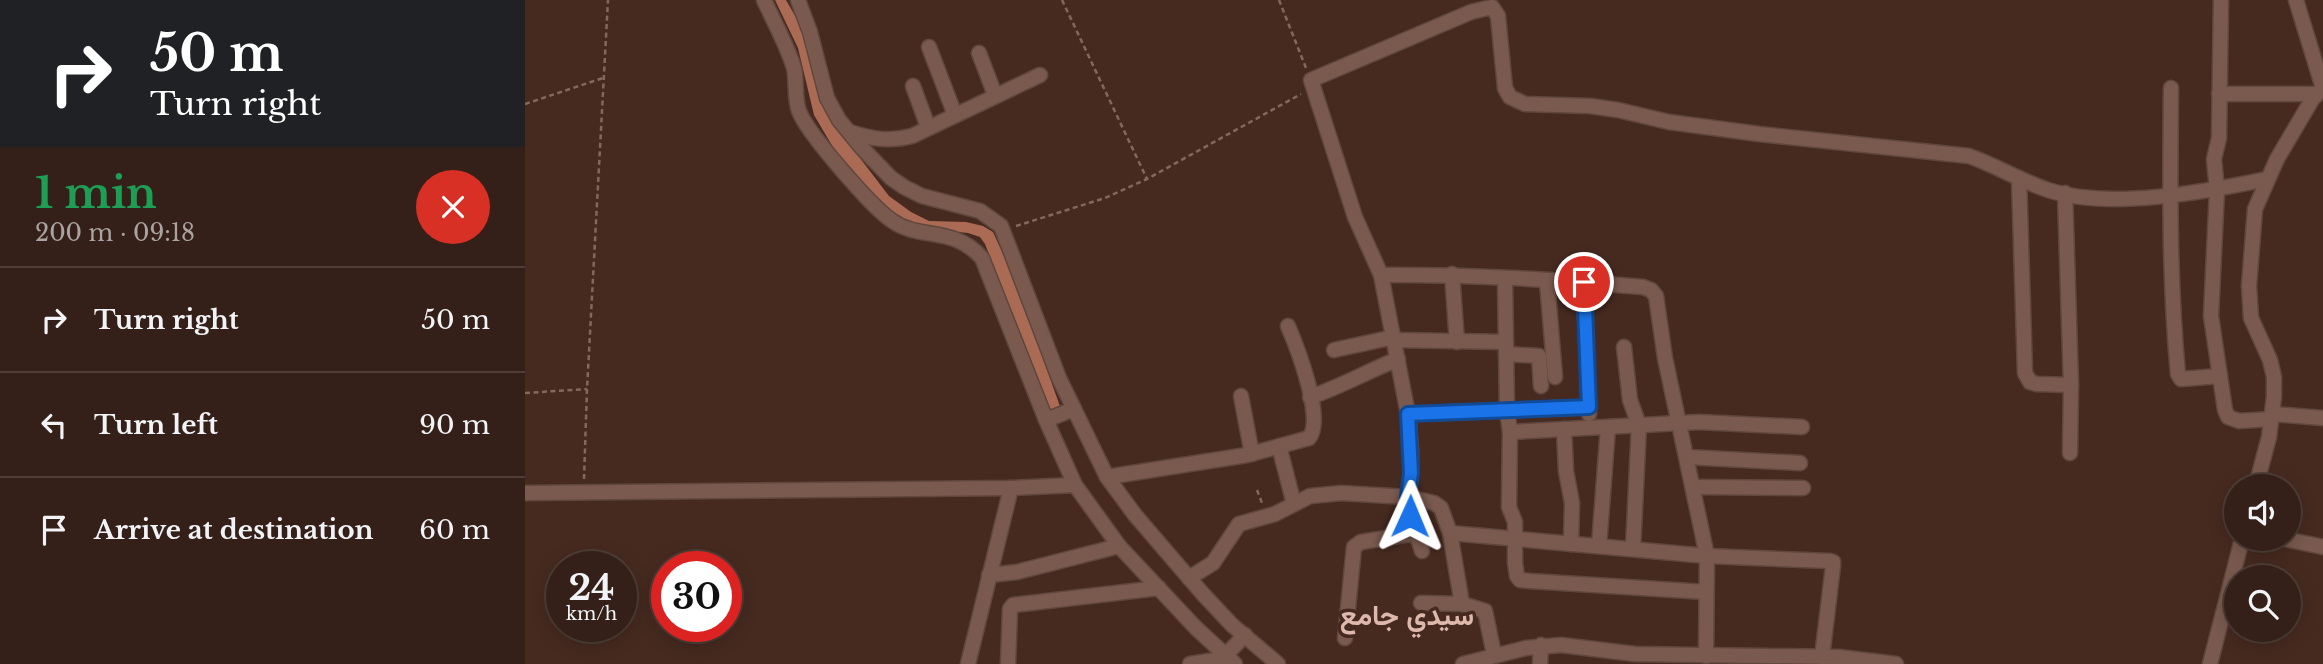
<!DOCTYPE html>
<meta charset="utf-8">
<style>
body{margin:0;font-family:"Libre Baskerville",Vazirmatn,serif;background:#3f2d25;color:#f1f3f6;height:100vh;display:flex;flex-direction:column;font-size:26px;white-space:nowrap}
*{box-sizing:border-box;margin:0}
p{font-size:23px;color:#a9a3a2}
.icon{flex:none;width:38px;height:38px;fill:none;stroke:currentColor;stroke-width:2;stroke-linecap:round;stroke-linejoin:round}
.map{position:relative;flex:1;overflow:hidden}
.sheet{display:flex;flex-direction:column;background:#342018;width:525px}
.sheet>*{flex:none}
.top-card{background:#202124;color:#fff;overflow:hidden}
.controls{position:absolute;left:1699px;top:474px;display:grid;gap:14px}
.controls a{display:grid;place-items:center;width:77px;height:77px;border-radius:50%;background:#342018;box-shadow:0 4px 18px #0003,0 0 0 2px #4e3e37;font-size:35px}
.speed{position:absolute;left:21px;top:551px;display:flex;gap:14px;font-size:35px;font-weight:700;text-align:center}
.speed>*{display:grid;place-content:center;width:91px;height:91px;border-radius:50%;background:#342018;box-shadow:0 4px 18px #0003,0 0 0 2px #4e3e37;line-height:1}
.speed small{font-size:18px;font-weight:400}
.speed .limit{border:10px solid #d22;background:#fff;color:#111}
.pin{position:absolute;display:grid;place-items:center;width:60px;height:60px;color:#fff;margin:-30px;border:4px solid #fff;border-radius:50%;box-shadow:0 2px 7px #0007}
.me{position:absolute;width:77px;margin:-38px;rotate:1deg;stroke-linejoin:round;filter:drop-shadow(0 0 5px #0008)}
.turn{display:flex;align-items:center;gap:24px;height:147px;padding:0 35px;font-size:32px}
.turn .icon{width:91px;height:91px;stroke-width:2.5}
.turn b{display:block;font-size:49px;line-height:60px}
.round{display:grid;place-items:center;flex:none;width:74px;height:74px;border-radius:37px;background:#3f2d25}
.head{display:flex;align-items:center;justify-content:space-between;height:119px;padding:0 35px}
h1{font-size:42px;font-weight:800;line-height:52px;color:#1e9e55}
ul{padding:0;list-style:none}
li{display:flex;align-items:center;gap:21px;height:105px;padding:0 35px;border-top:2px solid #4e3e37}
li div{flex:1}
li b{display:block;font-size:26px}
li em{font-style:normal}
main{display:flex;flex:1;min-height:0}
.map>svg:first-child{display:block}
.water{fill:#ab6a53}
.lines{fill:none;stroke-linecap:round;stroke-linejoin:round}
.minor-casing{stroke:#5f473e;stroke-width:17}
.path{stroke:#826960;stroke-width:2.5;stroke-dasharray:5 3.5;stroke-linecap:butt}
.minor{stroke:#7a5a4f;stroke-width:14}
.route-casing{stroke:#114b97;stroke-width:18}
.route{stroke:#1a73e8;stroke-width:12}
.labels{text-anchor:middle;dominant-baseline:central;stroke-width:7;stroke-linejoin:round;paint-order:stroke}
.quarter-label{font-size:28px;font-weight:bold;fill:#ddb8ab;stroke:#462a20}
</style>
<main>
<section class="sheet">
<div class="top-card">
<div class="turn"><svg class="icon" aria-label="right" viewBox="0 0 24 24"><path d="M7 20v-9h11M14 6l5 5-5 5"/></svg><div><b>50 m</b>Turn right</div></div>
</div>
<div class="head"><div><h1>1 min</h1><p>200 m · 09:18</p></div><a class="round" style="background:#d93025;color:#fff"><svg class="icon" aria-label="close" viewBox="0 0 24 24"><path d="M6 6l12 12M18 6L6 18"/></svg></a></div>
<ul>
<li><svg class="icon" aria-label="right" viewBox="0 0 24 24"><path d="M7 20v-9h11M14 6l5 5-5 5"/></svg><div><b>Turn right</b></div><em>50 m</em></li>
<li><svg class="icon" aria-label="left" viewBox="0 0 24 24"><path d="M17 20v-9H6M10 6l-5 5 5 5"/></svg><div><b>Turn left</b></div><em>90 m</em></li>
<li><svg class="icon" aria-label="arrive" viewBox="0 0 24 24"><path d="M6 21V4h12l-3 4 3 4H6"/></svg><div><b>Arrive at destination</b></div><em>60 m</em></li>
</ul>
</section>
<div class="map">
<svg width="1798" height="664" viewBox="0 0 1798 664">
<rect width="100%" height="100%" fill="#462a20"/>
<!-- water -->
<path class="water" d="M 250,0 L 261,0 L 276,26 L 302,111 L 328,149 L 364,196 L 386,212 L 404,221 L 441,222 L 458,226 L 468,232 L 489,278 L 536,409 L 529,418 L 460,244 L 455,237 L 443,233 L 393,228 L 372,219 L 338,185 L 309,149 L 289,115 L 273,48 Z"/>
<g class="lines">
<!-- minor casing -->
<g class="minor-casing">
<g id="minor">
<path d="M 239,0 C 249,22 262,45 269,68 C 272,82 269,97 274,111 C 282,133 346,206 366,220 C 394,241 428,225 457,258 L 521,420 L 550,485 L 594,546 L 671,628 L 710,664"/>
<path d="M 273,0 L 285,32 L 302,98 L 314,120 L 337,148 L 366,178 L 379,187 L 397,196 L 455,211 L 476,226 L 534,378 L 582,477 L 610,515 L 677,593 L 707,625 L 753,664"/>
<path d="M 1696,0 L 1694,138 L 1689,159 L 1692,190 L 1686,316 L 1700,410 L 1703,417 L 1714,421 L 1747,419"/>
<path d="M 1771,0 L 1798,88"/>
<path d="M 404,47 L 430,115"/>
<path d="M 454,53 L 470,95"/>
<path d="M 388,86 L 403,127"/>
<path d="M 1646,88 C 1645,184 1644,279 1653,374 L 1656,379 L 1695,376"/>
<path d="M 1694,94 L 1791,94"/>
<path d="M 325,132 C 346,139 365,142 387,136 L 515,75"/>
<path d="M 1494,178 L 1500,373 L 1505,382 L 1512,384 L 1546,385"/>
<path d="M 1540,193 L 1546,385 L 1545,453"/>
<path d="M 927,274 L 932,342"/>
<path d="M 856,275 C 944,274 1031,280 1118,287 L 1126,290 L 1131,296 L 1140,358 L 1182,556 L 1181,656"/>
<path d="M 980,279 L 982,410 L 985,432 L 984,507 L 990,522 L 990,563 L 992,576 L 995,580 L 1005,581 L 1181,592"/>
<path d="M 1022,281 L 1030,377"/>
<path d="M 1059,282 L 1064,414"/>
<path d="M 870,340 L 981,342"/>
<path d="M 1099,347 L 1105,400 L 1114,425 L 1108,549"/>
<path d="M 809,350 L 869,337"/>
<path d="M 981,354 L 1014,356 L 1016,386"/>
<path d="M 716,396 L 727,454"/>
<path d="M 785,397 C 815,387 843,371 873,359"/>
<path d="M 883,414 L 1064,407"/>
<path d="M 1748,414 L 1798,418"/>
<path d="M 521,420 L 549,409"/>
<path d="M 1039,429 L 1041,471 L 1047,503 L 1046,544"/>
<path d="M 985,432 L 1174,422 L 1277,427"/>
<path d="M 754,446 L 769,504"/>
<path d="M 1162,457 L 1275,463"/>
<path d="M 582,477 L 722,455 L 784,438 C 800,419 772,347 763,326"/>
<path d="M 1731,486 L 1744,437 L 1749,397 L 1749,377 L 1745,360 L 1726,318 L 1724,286 L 1730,209 L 1752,159 L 1788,98 L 1798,89"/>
<path d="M 1169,487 L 1278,488"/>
<path d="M 0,493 L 486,488 L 550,485"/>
<path d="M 925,533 L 1182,556 L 1305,561 L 1308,562 L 1308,566 L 1297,657"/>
<path d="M 1760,539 L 1798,547"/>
<path d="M 1074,546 L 1083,427"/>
<path d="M 897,551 L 893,538 L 886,534 L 883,497 L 886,473 L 886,450 L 883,414 L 856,275 L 830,217 L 786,80 L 946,12 L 967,7 L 973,16 L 980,88 L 985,97 L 1000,104 L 1065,106 L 1093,110 L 1144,122 L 1234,134 L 1444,156 C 1472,166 1496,181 1523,190 C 1584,210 1680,192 1742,179"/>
<path d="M 464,575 L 492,572 L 594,546"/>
<path d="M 664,578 L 688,563 L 714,524 L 750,514 L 785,496 L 816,493 L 883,497 L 909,503 L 916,508 L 925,533 L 937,604 L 960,611 L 969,654"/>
<path d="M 896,603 L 937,604"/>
<path d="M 820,638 L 829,547 L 836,542 L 886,534"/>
<path d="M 443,664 L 486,488"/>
<path d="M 483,664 L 485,609 L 488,605 L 634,588"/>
<path d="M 665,664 L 697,659 L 720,635"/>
<path d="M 938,664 L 1001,648 L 1036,645 L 1110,654 L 1314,657 L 1371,664"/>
<path d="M 1015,664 L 1016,645"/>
<path d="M 1685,664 L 1717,539"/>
</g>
</g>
<!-- path -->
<g class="path">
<path d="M 537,0 L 622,179"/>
<path d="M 754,0 L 781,68"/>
<path d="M 0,104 L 78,78"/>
<path d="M 491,226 L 580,198 L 622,179 L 776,94"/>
<path d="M 0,393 L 62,389"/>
<path d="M 59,479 L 62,389 L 83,0"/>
<path d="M 732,490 L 737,503"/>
</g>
<!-- minor -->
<use href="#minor" class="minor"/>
</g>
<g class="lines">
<!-- route casing -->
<g class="route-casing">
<path id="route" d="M 885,516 L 883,497 L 886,473 L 883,414 L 1064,407 L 1059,282"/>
</g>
<!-- route -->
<use href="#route" class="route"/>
</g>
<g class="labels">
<!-- quarter labels -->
<g class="quarter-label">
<text x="882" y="615">سيدي جامع</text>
</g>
</g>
</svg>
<div class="controls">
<a><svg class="icon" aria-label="sound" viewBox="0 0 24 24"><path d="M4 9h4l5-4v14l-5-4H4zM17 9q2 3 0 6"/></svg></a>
<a><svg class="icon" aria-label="search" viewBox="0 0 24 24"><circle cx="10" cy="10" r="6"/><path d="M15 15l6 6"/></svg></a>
</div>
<div class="speed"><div>24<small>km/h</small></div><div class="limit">30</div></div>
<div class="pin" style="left:1059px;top:282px;background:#d93025"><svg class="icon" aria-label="arrive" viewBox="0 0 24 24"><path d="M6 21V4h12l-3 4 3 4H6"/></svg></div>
<svg class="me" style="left:885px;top:516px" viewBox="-20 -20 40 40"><path d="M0-17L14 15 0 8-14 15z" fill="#1a73e8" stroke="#fff" stroke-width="4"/></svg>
</div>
</main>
